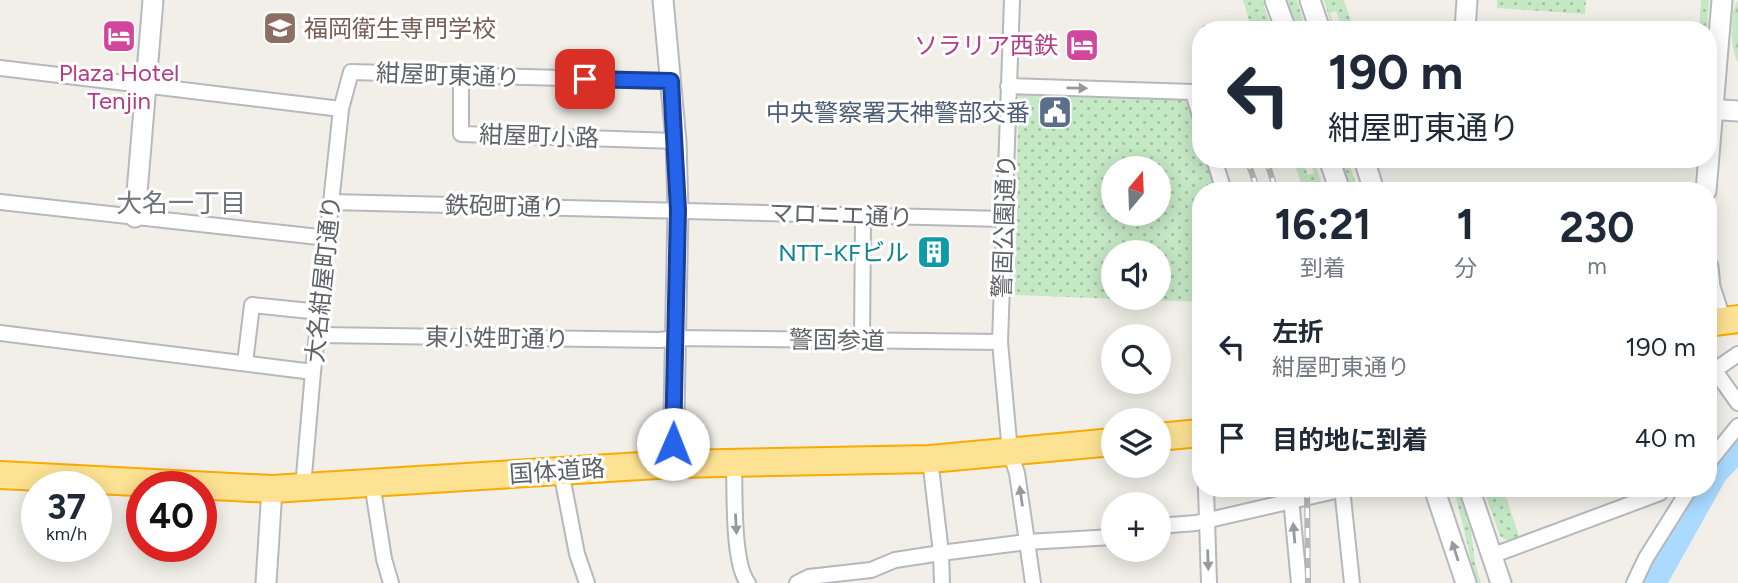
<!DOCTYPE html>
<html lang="ja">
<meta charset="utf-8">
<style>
body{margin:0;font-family:Figtree,"Noto Sans JP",sans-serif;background:#f6f6f7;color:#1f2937;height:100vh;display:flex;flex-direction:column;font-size:26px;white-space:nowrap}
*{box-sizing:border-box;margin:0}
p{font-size:23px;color:#747a83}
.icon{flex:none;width:38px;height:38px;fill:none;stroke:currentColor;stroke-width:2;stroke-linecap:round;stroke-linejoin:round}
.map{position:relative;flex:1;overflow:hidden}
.drawer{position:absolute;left:1192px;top:182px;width:525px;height:315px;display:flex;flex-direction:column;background:#fff;border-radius:28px;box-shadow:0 4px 18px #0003}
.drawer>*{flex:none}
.guide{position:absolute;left:1192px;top:21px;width:525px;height:147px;border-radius:28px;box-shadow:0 4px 18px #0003;background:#fff;color:#1f2937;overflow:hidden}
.needle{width:46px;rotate:19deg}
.controls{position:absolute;left:1101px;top:156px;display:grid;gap:14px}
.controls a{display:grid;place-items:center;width:70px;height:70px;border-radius:50%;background:#fff;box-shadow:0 4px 18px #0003;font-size:35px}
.speed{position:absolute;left:21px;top:471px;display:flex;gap:14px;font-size:35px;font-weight:700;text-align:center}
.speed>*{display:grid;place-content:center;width:91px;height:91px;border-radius:50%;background:#fff;box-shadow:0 4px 18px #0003;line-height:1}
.speed small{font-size:18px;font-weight:400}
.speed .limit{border:10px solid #d22;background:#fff;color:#111}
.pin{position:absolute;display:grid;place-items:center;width:60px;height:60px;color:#fff;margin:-30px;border-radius:14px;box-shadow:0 4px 10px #0006}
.me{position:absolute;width:77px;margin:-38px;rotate:1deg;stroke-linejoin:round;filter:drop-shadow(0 0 5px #0008)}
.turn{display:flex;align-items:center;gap:24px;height:147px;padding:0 21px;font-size:32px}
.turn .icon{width:91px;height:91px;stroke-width:2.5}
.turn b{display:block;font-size:49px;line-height:60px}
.eta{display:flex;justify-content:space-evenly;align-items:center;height:119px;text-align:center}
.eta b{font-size:42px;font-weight:700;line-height:49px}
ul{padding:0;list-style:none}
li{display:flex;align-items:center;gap:21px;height:91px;padding:0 21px}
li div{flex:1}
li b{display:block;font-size:26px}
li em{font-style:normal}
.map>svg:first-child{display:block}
.grass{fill:url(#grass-dots);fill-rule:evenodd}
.forest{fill:url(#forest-firs)}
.water{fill:#aadaff}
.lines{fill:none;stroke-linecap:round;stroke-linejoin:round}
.street-casing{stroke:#b5b8bc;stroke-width:18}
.secondary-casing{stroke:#b6babf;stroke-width:23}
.highway-casing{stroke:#f9ab00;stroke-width:30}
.street{stroke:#fff;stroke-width:14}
.secondary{stroke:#fff;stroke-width:19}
.highway{stroke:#fde293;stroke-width:26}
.rail-casing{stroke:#b6b7b8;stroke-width:6}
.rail{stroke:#fff;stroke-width:3.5;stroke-dasharray:10;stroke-linecap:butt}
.oneway{fill:#979a9d}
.route-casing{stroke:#184099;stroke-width:18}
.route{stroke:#2563eb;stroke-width:12}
.labels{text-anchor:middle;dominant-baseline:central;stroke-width:6;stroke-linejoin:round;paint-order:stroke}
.education-label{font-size:24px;fill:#785e54;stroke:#fff;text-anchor:start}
.hotel-label{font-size:24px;fill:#b23c85;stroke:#fff;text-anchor:end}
.street-label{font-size:24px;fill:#5f6368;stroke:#fff}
.service-label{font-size:24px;fill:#4e5e75;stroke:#fff;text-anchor:end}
.culture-label{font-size:24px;fill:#0d838f;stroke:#fff;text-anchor:end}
.neighbourhood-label{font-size:26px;fill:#70757a;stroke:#fff}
</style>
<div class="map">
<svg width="1738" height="583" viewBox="0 0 1738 583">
<defs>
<pattern id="grass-dots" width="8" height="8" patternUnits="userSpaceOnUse" patternTransform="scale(1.75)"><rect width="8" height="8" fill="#c5e8c5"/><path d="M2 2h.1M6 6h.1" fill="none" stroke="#a3c0a4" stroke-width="1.8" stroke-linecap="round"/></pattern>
<pattern id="forest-firs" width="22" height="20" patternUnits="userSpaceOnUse" patternTransform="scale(1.75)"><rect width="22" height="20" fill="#c5e8c5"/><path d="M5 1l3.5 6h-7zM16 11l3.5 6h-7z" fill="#a3c0a4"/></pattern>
</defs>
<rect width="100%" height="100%" fill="#f1efe8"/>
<!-- grass -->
<g class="grass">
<path d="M 1243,0 L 1262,0 L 1272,30 L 1252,30 Z"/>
<path d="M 1286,0 L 1297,0 L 1306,30 L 1296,30 Z"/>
<path d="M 1324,0 L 1344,0 L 1354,30 L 1343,30 L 1336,11 L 1330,13 L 1335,30 L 1333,30 Z"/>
<path d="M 1497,0 L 1586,0 L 1585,14 L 1497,8 Z"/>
<path d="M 1701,0 L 1709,0 L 1707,30 L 1699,30 Z"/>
<path d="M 1019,90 L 1192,95 L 1200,124 L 1200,159 L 1211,159 L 1221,191 L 1200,191 L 1200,302 L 1014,295 ZM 1113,168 L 1158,168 L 1158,214 L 1113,214 ZM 1113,252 L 1158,252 L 1158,298 L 1113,298 Z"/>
<path d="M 1293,159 L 1302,159 L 1308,175 L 1314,173 L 1309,159 L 1314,159 L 1324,191 L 1304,191 Z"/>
<path d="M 1340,159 L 1348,159 L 1358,191 L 1350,191 Z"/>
<path d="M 1453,488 L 1457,488 L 1471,530 L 1475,563 L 1481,583 L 1477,583 C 1468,552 1463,520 1453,488 Z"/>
<path d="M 1483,488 L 1503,488 L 1520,539 L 1507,540 L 1500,536 Z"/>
</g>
<!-- forest -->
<path class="forest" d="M 1738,1 L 1738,62 C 1730,52 1729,10 1738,1 Z"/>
<!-- water -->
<path class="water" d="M 1738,432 L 1738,467 L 1725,481 L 1668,583 L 1638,583 L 1694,488 L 1708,488 L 1708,468 Z"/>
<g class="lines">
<!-- street casing -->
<g class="street-casing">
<g id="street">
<path d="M 1012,0 L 1000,342 L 1010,452 L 1017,473 L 1033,583"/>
<path d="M 0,68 L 341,109"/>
<path d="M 461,75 L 461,134 L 676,141"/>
<path d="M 1008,86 L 1193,92 L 1200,116"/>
<path d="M 1214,159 L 1224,191"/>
<path d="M 0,202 L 328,238"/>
<path d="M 332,202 L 1004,219"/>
<path d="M 0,333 L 313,372"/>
<path d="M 318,335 L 660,340 L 675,338 L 1000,342"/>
<path d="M 862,341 L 863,216"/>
<path d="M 1708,361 L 1738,403"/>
<path d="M 245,363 L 252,305 L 320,312"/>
<path d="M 1715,370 L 1738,354"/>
<path d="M 930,459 L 941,553 L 942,583"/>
<path d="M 734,462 C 735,490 732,563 748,583"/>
<path d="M 1708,463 L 1738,426"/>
<path d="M 561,471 L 577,554 L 587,583"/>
<path d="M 372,483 L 384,559 L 391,583"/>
<path d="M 303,487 L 313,372 L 341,109 L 351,72 L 671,81"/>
<path d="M 1206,488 L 1209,583"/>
<path d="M 1290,488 L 1299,583"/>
<path d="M 1342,488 L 1352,583"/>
<path d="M 1158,526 L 1196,523 L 1348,488"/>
<path d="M 1491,556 L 1660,493"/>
<path d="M 797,583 L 809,577 L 871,570 L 895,560 L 941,553 L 1027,542 L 1113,537"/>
<path d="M 1634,583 L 1646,558 L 1690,488"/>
</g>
</g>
<!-- secondary casing -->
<g class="secondary-casing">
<g id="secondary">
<path d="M 663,0 L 676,141 L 678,210 L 673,464"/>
<path d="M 1275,0 L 1286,30"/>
<path d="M 1310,0 L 1320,30"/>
<path d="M 1465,30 L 1467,0"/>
<path d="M 1708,109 L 1738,111"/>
<path d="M 1329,159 L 1340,191"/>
<path d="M 1364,159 L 1374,191"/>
<path d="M 1706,191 L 1722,0"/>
<path d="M 135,217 L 153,0"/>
<path d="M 1708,267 L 1710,287 L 1721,321"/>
<path d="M 1434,488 L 1466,583"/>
<path d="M 1469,488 L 1501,583"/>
<path d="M 266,583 L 272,489"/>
</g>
</g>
<!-- highway casing -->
<g class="highway-casing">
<g id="highway">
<path d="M 1708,323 L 1738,319"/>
<path d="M 1158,437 L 1200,433"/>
<path d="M 0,475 L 272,489 L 673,464 L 930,459 L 1113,442"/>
</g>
</g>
<!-- street -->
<use href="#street" class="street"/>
<!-- secondary -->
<use href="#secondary" class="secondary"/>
<!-- highway -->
<use href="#highway" class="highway"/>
<!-- rail casing -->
<g class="rail-casing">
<g id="rail">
<path d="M 1222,25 L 1223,30"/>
<path d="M 1205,28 L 1205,30"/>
<path d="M 1247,159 L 1258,191"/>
<path d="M 1266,159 L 1276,191"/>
<path d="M 1307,488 L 1308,583"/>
</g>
</g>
<!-- rail -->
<use href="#rail" class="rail"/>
</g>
<!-- one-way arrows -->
<defs><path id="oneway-solid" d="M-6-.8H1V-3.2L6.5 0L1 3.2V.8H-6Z" transform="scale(1.75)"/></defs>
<g class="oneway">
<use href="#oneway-solid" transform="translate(1077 88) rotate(1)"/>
<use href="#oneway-solid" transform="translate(1021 496) rotate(-98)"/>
<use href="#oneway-solid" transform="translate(736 524) rotate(87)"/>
<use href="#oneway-solid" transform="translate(1294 533) rotate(-95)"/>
<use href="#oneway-solid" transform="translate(1455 551) rotate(-108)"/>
<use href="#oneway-solid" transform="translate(1208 560) rotate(88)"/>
</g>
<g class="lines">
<!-- route casing -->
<g class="route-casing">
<path id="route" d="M 585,79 L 671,81 L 678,210 L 673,444"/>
</g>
<!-- route -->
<use href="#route" class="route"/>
</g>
<!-- icons -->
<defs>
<g id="university-square" transform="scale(1.75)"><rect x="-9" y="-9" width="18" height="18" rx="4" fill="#8d6e63" stroke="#fff"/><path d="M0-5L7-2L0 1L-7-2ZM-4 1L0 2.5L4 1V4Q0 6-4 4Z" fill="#fff"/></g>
<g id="hotel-square" transform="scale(1.75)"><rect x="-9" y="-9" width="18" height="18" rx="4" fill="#d1479c" stroke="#fff"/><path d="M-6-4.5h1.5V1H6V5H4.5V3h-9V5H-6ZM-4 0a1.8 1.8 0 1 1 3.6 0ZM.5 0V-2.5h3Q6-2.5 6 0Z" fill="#fff"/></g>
<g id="civic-square" transform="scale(1.75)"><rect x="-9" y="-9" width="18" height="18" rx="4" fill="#5c6f8a" stroke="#fff"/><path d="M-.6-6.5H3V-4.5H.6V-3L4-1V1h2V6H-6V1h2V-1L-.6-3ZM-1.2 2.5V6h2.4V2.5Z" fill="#fff"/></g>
<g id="building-square" transform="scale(1.75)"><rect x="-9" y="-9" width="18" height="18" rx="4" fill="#0f9aa8" stroke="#fff"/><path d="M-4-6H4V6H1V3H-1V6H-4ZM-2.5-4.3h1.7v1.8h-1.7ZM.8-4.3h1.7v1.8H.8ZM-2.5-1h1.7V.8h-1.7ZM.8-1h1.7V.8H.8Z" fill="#fff"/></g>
</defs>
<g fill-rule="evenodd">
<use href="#university-square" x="280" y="28"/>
<use href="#hotel-square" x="119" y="36"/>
<use href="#hotel-square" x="1082" y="45"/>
<use href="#civic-square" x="1055" y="112"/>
<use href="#building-square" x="934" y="252"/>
</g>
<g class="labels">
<!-- education labels -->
<g class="education-label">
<text x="304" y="28">福岡衛生専門学校</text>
</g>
<!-- hotel labels -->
<g class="hotel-label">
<text x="1058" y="45">ソラリア西鉄</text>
<text x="119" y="72" text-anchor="middle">Plaza Hotel<tspan x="119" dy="28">Tenjin</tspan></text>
</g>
<!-- street labels -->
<g class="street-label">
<text transform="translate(448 75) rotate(2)">紺屋町東通り</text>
<text transform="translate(539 136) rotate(2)">紺屋町小路</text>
<text transform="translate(505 206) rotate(1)">鉄砲町通り</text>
<text transform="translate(841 215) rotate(2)">マロニエ通り</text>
<text transform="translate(1004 226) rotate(-88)">警固公園通り</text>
<text transform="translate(323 279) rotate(-84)">大名紺屋町通り</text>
<text transform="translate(497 338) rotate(1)">東小姓町通り</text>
<text transform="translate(837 340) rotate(1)">警固参道</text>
<text transform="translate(557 471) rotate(-4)">国体道路</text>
</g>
<!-- service labels -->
<g class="service-label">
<text x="1030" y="112">中央警察署天神警部交番</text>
</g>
<!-- culture labels -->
<g class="culture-label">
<text x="909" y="252">NTT-KFビル</text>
</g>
<!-- neighbourhood labels -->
<g class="neighbourhood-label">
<text x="181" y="203">大名一丁目</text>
</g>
</g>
</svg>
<div class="controls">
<a><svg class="needle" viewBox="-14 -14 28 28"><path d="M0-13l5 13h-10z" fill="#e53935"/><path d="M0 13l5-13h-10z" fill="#747a83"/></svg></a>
<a><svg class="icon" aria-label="sound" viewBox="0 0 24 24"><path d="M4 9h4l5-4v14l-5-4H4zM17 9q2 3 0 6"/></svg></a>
<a><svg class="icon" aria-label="search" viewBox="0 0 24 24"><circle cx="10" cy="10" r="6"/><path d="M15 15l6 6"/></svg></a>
<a><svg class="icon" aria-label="layers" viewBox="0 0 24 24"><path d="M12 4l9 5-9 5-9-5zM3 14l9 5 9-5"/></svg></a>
<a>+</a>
</div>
<div class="speed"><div>37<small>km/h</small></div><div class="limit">40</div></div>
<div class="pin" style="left:585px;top:79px;background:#d93025"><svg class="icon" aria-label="arrive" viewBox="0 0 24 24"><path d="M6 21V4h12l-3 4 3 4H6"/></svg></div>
<svg class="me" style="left:673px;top:444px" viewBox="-20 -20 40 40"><circle r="19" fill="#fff"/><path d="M0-13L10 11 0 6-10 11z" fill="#2563eb"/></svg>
<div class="guide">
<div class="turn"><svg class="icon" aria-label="left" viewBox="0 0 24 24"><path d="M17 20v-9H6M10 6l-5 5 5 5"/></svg><div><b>190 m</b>紺屋町東通り</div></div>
</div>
<section class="drawer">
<div class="eta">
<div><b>16:21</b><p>到着</p></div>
<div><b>1</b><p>分</p></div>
<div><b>230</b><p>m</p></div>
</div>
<ul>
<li><svg class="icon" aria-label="left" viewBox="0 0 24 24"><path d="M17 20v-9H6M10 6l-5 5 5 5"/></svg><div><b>左折</b><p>紺屋町東通り</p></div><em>190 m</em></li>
<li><svg class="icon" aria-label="arrive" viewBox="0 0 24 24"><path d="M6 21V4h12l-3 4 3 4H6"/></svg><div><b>目的地に到着</b></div><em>40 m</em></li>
</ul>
</section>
</div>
